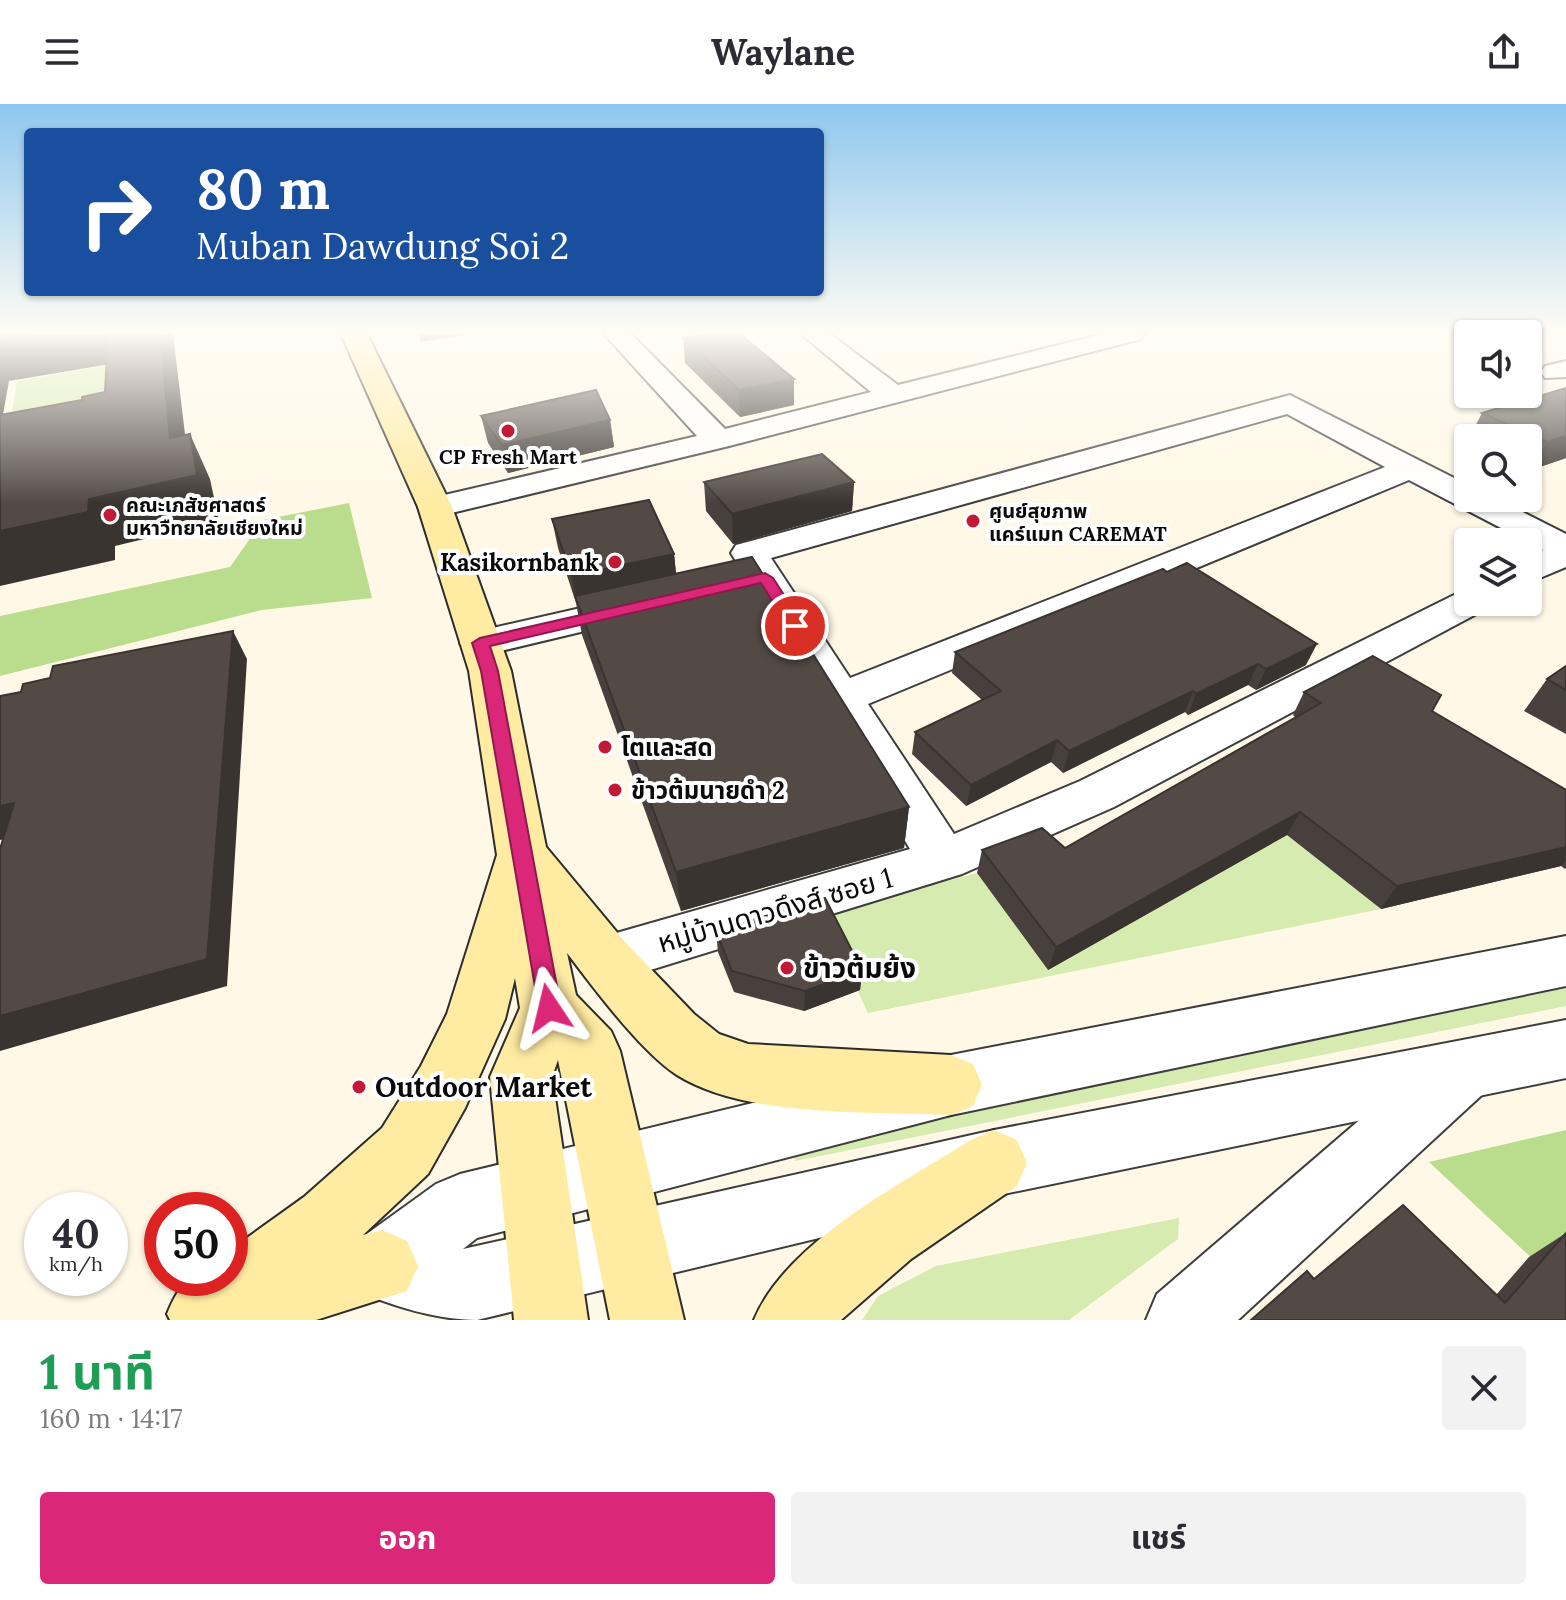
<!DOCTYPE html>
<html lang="th">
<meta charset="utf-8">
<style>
body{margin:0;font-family:Lora,"Noto Sans Thai",serif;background:#f2f2f3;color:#2b2b33;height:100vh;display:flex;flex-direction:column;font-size:30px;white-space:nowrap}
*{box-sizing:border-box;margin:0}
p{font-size:26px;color:#7c7c81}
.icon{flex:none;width:44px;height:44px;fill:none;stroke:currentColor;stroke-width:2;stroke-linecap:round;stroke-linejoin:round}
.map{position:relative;height:1216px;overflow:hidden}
.panel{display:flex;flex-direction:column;background:#fff;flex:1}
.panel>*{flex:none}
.top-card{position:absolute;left:24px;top:24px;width:800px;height:168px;border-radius:8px;box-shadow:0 2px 6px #0004;background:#1a4fa0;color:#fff;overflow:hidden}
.fabs{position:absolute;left:1454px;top:216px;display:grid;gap:16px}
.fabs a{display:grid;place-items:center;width:88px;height:88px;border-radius:8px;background:#fff;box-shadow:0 2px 6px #0004;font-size:40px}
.speed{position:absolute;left:24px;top:1088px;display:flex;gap:16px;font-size:40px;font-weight:700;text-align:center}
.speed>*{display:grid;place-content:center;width:104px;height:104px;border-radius:50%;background:#fff;box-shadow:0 2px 6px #0004;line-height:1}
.speed small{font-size:20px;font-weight:400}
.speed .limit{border:12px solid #d22;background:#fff;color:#111}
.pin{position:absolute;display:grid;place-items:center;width:68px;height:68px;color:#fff;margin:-34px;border:4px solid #fff;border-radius:50%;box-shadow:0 2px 8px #0007}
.me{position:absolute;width:88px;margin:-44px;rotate:350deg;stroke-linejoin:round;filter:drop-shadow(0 0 6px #0008)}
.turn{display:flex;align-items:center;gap:28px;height:168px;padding:0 40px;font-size:36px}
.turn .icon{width:104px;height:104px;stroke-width:2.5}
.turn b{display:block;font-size:56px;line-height:68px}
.round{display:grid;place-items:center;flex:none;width:84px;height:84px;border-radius:8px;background:#f2f2f3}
.headline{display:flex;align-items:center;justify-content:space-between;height:136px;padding:0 40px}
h1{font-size:48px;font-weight:700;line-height:60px;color:#1e9e55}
.cta{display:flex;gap:16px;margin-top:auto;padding:16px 40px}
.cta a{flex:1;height:92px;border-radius:8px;background:#db2777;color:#fff;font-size:32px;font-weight:700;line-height:92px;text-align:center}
.cta a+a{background:#f2f2f3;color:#2b2b33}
header{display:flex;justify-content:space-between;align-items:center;height:104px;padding:0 40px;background:#fff;font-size:36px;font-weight:700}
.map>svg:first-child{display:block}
.green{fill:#d5ebaf}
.forest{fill:#badd8d}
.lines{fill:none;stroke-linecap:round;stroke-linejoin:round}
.minor-casing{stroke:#3d3d3d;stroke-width:4}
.tertiary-casing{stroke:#3d3d3d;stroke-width:4}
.secondary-casing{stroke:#2c2c2c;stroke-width:4}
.minor{fill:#fff;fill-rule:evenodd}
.tertiary{fill:#fff;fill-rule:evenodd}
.secondary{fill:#ffeba2;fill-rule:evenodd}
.wall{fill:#47403c}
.shaded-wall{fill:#3a3431}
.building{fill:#534a46;stroke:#3a3431;stroke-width:2}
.route{fill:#db2777;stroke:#8e194d;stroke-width:2}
.poi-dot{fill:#c21a34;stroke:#fff;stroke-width:3}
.labels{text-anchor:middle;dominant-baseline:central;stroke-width:8;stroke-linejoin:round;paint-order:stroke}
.far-poi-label{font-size:20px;font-weight:bold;fill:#0a0a0a;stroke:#fff;text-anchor:start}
.poi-label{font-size:24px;font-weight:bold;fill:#0a0a0a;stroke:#fff;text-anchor:start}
.near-street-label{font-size:28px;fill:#0a0a0a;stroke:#fff}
.near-poi-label{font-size:28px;font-weight:bold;fill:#0a0a0a;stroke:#fff;text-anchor:start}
</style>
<header><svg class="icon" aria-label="menu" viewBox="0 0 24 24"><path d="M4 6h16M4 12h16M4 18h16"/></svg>Waylane<svg class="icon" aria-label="share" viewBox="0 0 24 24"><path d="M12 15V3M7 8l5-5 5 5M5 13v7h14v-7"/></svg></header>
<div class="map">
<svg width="1566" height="1216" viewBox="0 0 1566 1216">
<rect width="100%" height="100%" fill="#fff8e7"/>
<!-- green -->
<g class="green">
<path d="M 122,259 L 124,329 L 5,352 L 17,277 Z"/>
<path d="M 1287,731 L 1381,805 L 868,909 L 822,810 L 977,769 L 1048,866 Z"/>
<path d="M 1566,879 L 1566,902 L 795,1057 L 789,1036 Z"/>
<path d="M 1179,1114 L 1178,1135 L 1069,1216 L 862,1216 L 878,1192 L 936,1162 Z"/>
</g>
<!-- forest -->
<g class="forest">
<path d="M 349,399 L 372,494 L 262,506 L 0,572 L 0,512 L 230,463 L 263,416 Z"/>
<path d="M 1566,1026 L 1566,1186 L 1429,1058 Z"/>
</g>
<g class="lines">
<!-- minor casing -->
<g class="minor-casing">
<g id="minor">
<path d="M 604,230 L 631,230 L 725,325 L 871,288 L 801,230 L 830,230 L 898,281 L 1103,230 L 1145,230 L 1141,235 L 729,342 L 435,413 L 423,410 L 418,403 L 423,396 L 697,332 Z"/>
<path d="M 1566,257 L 1566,273 L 1545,274 L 1541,268 L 1545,262 Z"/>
<path d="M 1290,291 L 1468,381 L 1468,394 L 1495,394 L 1566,430 L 1566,463 L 1528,479 L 1528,454 L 1543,446 L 1409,376 L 868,600 L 954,730 L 1080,677 L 1456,490 L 1468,487 L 1468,498 L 1489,498 L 1484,506 L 1114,703 L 962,770 L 605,880 L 585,872 L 577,855 L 585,838 L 910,745 L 731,449 L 736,441 ZM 1287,310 L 1385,363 L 850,574 L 771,454 Z"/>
<path d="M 638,491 L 652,495 L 657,503 L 652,511 L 480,552 L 466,548 L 460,539 L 466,530 Z"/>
<path d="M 1463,937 L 1485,946 L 1494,967 L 1485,988 L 1238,1216 L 1146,1216 L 1157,1190 L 1441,946 Z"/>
</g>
</g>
<!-- tertiary casing -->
<g class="tertiary-casing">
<path id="tertiary" d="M 1566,832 L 1566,882 L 951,1011 L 477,1134 L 463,1145 L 994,1026 L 1566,916 L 1566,974 L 994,1092 L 477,1216 C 437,1216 393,1202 357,1187 L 346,1162 L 357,1137 L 436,1080 L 460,1070 L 951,951 Z"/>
</g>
<!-- secondary casing -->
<g class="secondary-casing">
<g id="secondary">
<path d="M 341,230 L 367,230 L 452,403 L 511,567 L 546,743 L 625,838 L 694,910 L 719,930 L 748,940 L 951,951 L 973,960 L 982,981 L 973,1002 L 951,1011 C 870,1007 745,1014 677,971 C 640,947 594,884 567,849 L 576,891 L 611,927 L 620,947 L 684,1216 L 610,1216 L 558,956 L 552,973 L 588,1216 L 514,1216 L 490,973 L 520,904 L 515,874 L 505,915 L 465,1004 L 428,1070 L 363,1131 L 382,1126 L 407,1137 L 418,1162 L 407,1187 L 316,1216 L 170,1216 L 167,1210 C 183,1171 190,1174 230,1174 L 230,1146 L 304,1093 L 382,1024 L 421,962 L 447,910 L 497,751 L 469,567 L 418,403 Z"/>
<path d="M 994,1026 L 1017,1036 L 1027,1059 L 1017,1082 L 911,1155 L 841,1216 L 754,1216 C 786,1138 901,1080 971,1036 Z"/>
</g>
</g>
<!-- minor -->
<use href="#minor" class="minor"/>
<!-- tertiary -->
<use href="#tertiary" class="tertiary"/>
<!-- secondary -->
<use href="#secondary" class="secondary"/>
</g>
<!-- wall -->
<g class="wall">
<path d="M 683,234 L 794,301 L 740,313 L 685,259 Z"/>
<path d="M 1566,284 L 1566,354 L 1531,366 L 1528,364 L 1528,334 L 1469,334 L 1482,309 Z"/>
<path d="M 481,312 L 610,316 L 614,343 L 508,369 L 488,339 Z"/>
<path d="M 704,378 L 854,378 L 852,407 L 733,440 L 706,407 Z"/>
<path d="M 552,415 L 674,450 L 676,470 L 909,703 L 904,744 L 681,807 L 582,531 L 576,499 L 558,444 Z"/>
<path d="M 955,548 L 1306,561 L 1256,586 L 1248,581 L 1188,611 L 1185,608 L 1063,669 L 1051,658 L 966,702 L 912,650 L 915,628 L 982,596 L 952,569 Z"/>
<path d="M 1566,562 L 1566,630 L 1524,607 L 1547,575 Z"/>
<path d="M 1304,588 L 1432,607 L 1566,686 L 1566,764 L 1565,765 L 1561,762 L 1381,805 L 1287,731 L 1048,866 L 977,769 L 982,746 L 1065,744 L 1295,613 L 1293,611 Z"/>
<path d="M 716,827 L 862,866 L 860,886 L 804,907 L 734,888 L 718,848 Z"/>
<path d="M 1566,1129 L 1566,1216 L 1314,1175 L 1496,1191 L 1529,1153 Z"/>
</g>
<!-- shaded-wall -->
<g class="shaded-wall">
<path d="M 27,230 L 115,230 L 128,257 L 9,277 L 0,327 L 0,234 Z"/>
<path d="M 160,230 L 173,230 L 190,372 L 190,330 L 210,375 L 219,417 L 115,442 L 115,456 L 0,482 L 0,427 L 89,395 Z"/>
<path d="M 419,230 L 470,230 L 421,238 Z"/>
<path d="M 794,275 L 794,301 L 740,313 L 739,286 Z"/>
<path d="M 610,316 L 614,343 L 508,369 L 502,341 Z"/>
<path d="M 1566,332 L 1566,354 L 1531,366 L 1547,338 Z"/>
<path d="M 854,378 L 852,407 L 733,440 L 732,410 Z"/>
<path d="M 674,450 L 677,479 L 576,495 L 572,472 Z"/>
<path d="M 233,527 L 247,555 L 227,882 L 0,947 L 0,912 Z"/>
<path d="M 1317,540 L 1306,561 L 1256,586 L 1266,565 Z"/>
<path d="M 1258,560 L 1248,581 L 1188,611 L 1196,590 Z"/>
<path d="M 1193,587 L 1185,608 L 1063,669 L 1069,647 Z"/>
<path d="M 1057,636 L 1051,658 L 966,702 L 971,681 Z"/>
<path d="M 14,699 L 37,727 L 0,736 L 0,702 Z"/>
<path d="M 909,703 L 904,744 L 681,807 L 676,768 Z"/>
<path d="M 1300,708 L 1287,731 L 1048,866 L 1056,843 Z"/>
<path d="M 1566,743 L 1566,756 L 1561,762 L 1381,805 L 1397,782 Z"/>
<path d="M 862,866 L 860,886 L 804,907 L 805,887 Z"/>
</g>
<!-- building -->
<g class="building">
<path d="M 0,230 L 27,230 L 0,234 Z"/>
<path d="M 108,230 L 160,230 L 170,334 L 190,330 L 197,371 L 89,395 L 88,408 L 0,427 L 0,311 L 82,296 L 82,293 L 105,288 Z"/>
<path d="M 706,230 L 740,230 L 794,275 L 739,286 L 683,234 Z"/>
<path d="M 1566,284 L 1566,332 L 1547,338 L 1482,309 Z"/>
<path d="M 596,286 L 610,316 L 502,341 L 481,312 Z"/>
<path d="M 822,350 L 854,378 L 732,410 L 704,378 Z"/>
<path d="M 649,396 L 674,450 L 572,472 L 552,415 Z"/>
<path d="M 752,453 L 909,703 L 676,768 L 575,492 Z"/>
<path d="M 1187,459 L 1317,540 L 1266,565 L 1258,560 L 1196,590 L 1193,587 L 1069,647 L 1057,636 L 971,681 L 915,628 L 1001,587 L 955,548 L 1163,465 L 1167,468 Z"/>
<path d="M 233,527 L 207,855 L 0,912 L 0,745 L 14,699 L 0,702 L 0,592 L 21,588 L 23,580 L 50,574 L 53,562 Z"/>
<path d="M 1373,552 L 1441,591 L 1432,607 L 1566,686 L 1566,743 L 1397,782 L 1300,708 L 1056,843 L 982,746 L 1042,724 L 1065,744 L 1321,599 L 1304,588 Z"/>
<path d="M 1566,562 L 1566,586 L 1547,575 Z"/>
<path d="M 825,794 L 862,866 L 805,887 L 732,867 L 716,827 Z"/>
<path d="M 1403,1101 L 1505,1199 L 1566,1129 L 1566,1216 L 1251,1216 L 1307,1167 L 1314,1175 Z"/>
</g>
<!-- sky -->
<linearGradient id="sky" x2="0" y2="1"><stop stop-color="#8ec7ef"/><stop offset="0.57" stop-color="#fffcf4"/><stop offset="1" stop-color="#fffcf4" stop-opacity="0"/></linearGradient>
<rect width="1566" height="400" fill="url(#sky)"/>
<!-- route -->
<path class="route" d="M 765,469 L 773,474 L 804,522 L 801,525 L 790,525 L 761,479 L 490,542 L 498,567 L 561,904 L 557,912 L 549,915 L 540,912 L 481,567 L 472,539 L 480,534 Z"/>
<!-- markers -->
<g class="poi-dot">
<circle cx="508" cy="327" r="8"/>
<circle cx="110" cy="411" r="8"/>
<circle cx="973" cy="417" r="8"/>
<circle cx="615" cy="458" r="8"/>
<circle cx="605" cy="643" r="8"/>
<circle cx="615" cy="686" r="8"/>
<circle cx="787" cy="864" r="8"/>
<circle cx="359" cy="983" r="8"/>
</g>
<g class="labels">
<!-- far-poi labels -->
<g class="far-poi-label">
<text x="508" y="352" text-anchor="middle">CP Fresh Mart</text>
<text x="126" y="400">คณะเภสัชศาสตร์<tspan x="126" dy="23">มหาวืทยาลัยเชียงใหม่</tspan></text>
<text x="989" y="406">ศูนย์สุขภาพ<tspan x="989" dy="23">แคร์แมท CAREMAT</tspan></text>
</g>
<!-- poi labels -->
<g class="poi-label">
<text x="599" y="458" text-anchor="end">Kasikornbank</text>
<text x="621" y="643">โตและสด</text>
<text x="631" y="686">ข้าวต้มนายดำ 2</text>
</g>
<!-- near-street labels -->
<g class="near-street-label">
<text transform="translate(775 806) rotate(-16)">หมู่บ้านดาวดึงส์ ซอย 1</text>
</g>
<!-- near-poi labels -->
<g class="near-poi-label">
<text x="803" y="864">ข้าวต้มย้ง</text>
<text x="375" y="983">Outdoor Market</text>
</g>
</g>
</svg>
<div class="fabs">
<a><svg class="icon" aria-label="sound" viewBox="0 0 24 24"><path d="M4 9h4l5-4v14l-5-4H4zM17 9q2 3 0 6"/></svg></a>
<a><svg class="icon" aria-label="search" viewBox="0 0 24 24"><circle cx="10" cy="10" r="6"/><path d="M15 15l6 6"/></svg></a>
<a><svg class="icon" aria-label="layers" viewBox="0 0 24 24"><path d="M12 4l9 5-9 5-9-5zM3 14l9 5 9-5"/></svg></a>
</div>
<div class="speed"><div>40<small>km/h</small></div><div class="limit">50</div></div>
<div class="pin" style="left:795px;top:522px;background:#d93025"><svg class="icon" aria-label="arrive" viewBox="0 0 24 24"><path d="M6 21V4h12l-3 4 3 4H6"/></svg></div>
<svg class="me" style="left:549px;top:904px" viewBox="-20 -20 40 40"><path d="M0-17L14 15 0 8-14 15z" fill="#db2777" stroke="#fff" stroke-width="4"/></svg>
<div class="top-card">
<div class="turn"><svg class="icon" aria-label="right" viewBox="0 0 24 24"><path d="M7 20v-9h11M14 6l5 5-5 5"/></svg><div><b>80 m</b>Muban Dawdung Soi 2</div></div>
</div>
</div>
<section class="panel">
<div class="headline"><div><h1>1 นาที</h1><p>160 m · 14:17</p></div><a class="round"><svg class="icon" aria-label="close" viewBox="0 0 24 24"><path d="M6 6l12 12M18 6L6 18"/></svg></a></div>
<div class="cta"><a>ออก</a><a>แชร์</a></div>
</section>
